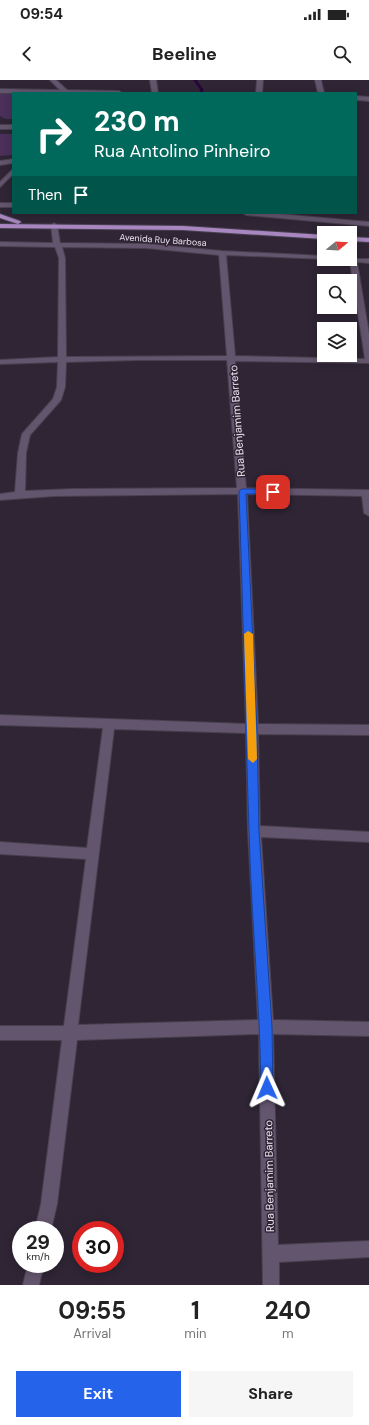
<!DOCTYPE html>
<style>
body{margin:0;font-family:"DM Sans",sans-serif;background:#f6f6f6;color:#222;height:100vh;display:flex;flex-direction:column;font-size:15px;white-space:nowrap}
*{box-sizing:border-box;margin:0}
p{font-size:13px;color:#767676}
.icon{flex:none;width:22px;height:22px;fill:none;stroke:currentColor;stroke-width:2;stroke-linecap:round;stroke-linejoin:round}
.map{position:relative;height:1205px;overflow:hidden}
.panel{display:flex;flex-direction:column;background:#fff;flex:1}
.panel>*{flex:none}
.top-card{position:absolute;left:12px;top:12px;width:345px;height:122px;border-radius:0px;box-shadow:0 2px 10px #0003;background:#00695c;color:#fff;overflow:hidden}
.needle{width:26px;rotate:72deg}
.buttons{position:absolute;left:317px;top:146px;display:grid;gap:8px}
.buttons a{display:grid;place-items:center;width:40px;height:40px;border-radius:0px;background:#fff;box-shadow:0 2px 10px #0003;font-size:20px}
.speed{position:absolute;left:12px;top:1141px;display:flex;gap:8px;font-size:20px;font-weight:700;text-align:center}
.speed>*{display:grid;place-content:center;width:52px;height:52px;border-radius:50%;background:#fff;box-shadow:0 2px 10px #0003;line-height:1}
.speed small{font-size:10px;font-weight:400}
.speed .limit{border:6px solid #d22;background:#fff;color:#111}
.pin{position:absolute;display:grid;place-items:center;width:34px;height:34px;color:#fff;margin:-17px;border-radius:8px;box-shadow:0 2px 6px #0006}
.me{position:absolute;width:44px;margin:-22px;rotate:359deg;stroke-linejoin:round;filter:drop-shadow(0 0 3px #0008)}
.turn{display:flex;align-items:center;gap:14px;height:84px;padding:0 16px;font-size:18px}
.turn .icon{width:52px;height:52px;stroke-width:2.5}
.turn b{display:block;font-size:28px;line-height:34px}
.then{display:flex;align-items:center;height:38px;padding:0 16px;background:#0003;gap:8px;font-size:15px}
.eta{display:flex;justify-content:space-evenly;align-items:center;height:68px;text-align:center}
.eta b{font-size:24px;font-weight:700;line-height:28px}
.action{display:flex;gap:8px;margin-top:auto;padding:8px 16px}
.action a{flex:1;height:46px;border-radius:0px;background:#2563eb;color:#fff;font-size:16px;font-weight:700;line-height:46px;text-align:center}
.action a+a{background:#f6f6f6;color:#222}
.status{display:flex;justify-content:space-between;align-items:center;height:28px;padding:0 20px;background:#fff;direction:ltr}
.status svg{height:11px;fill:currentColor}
header{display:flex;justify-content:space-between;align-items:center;height:52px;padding:0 16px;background:#fff;font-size:18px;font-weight:700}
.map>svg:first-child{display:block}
.green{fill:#4a305a}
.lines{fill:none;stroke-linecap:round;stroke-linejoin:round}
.stream{stroke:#28053a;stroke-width:3}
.service-casing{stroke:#49404f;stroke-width:2}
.minor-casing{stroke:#49404f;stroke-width:2}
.tertiary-casing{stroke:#49404f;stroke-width:2}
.trunk-casing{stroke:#49404f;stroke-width:2}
.service{fill:#64556e;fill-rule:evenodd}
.minor{fill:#64556e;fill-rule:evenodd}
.tertiary{fill:#64556e;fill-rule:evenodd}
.trunk{fill:#a886c0;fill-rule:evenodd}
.route{fill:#2563eb;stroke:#184099}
.slow{fill:#f59e0b}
.labels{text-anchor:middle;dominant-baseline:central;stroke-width:3;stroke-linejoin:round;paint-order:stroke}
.far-street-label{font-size:9px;fill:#ebe4ef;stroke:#2f2535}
.street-label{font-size:11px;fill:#ebe4ef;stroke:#2f2535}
</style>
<div class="status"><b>09:54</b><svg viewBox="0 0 49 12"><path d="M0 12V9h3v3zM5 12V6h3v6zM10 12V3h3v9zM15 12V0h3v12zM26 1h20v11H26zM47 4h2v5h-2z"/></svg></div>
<header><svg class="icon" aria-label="back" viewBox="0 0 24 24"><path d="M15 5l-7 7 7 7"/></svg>Beeline<svg class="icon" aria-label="search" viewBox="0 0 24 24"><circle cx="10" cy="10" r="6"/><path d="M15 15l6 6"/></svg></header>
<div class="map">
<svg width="369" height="1205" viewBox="0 0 369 1205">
<rect width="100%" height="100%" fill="#2f2535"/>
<!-- green -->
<g class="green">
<path d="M 0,13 L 13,13 L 13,39 L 5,39 L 0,36 Z"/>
<path d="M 0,54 L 13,54 L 13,75 L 0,76 Z"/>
</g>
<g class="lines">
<!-- stream -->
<path class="stream" d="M 195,0 L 202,10 L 201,13"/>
<!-- service casing -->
<g class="service-casing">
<path id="service" d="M 13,89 L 13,94 L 0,107 L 0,102 Z"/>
</g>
<!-- minor casing -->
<g class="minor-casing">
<g id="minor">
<path d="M 50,0 L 56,0 L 67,10 L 119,11 L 122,13 L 0,13 L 0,9 L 60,10 Z"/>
<path d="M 150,0 L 156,0 L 158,13 L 152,13 Z"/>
<path d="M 257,0 L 263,0 L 262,13 L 256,13 Z"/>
<path d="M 315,0 L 321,0 L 324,13 L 318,13 Z"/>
<path d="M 356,16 L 369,17 L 369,21 L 356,20 Z"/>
<rect x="0" y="123" width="13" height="4"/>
<path d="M 243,133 L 268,133 L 369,142 L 369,146 L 246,135 Z"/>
<path d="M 54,143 L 57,145 L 60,163 L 146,164 L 222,171 L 324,176 L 324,179 L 326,179 L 226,175 L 235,276 L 365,279 L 350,182 L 339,181 L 336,179 L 369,179 L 369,183 L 357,182 L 369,254 L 369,283 L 235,281 L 246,408 L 369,410 L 369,436 L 364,433 L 362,416 L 247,414 L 258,644 L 369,645 L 369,655 L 258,654 L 260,746 L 369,752 L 369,762 L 261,757 L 273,940 L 369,942 L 369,956 L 273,954 L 278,1165 L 369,1161 L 369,1177 L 279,1182 L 279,1205 L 263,1205 L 259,954 L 77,960 L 57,1124 L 51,1150 L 35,1150 L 41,1124 L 62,960 L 0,960 L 0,946 L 64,946 L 86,779 L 0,774 L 0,762 L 87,768 L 103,648 L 0,645 L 0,635 L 246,644 L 238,414 L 54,416 L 0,420 L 0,414 L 15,412 L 18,373 L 22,354 L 53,319 L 57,307 L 58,282 L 0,284 L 0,280 L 58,277 L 59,178 L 55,167 L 0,166 L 0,162 L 53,163 L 51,145 ZM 62,167 L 146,168 L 219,175 L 227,276 L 66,277 L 65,178 ZM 138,280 L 227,280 L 237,408 L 72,409 L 25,411 L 26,373 L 30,355 L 61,320 L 65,307 L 66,282 ZM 114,649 L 246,653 L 248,751 L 258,940 L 78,945 Z"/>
<path d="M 28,1184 L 44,1184 L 39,1205 L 23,1205 Z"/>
</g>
</g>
<!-- tertiary casing -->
<g class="tertiary-casing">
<g id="tertiary">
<rect x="0" y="45" width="13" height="4"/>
<path d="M 13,79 L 13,83 L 0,85 L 0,81 Z"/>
</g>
</g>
<!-- trunk casing -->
<g class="trunk-casing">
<g id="trunk">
<path d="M 0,134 L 20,141 L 21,142 L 18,144 L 0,138 Z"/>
<path d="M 0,144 L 183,146 L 324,155 L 324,159 L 183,150 L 0,148 Z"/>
<path d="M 350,157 L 369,158 L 369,162 L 350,161 Z"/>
</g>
</g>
<!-- service -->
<use href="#service" class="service"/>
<!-- minor -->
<use href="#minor" class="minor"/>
<!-- tertiary -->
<use href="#tertiary" class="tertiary"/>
<!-- trunk -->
<use href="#trunk" class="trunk"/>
</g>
<!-- route -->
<path class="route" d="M 242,409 L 273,409 L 277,412 L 273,414 L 246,414 L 257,649 L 259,751 L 272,947 L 273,1008 L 271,1012 L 267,1014 L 263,1012 L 261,1008 C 260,922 251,836 249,750 C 245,637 243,524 239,411 Z"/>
<!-- slow -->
<path class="slow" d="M 248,551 L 253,554 L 257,679 L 253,683 L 248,679 L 244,554 Z"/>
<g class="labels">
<!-- far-street labels -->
<g class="far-street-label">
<text transform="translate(163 160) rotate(4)">Avenida Ruy Barbosa</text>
</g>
<!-- street labels -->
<g class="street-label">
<text transform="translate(237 341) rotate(-94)">Rua Benjamim Barreto</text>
<text transform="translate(269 1096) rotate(-91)">Rua Benjamim Barreto</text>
</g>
</g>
</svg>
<div class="buttons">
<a><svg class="needle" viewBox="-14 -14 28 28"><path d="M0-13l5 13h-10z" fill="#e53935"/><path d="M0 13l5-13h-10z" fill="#767676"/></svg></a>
<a><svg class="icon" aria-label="search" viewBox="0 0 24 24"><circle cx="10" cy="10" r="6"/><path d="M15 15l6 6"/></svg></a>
<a><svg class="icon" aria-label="layers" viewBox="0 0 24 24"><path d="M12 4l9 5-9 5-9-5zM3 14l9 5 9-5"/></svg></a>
</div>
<div class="speed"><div>29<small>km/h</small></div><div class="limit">30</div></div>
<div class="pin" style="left:273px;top:412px;background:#d93025"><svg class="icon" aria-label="arrive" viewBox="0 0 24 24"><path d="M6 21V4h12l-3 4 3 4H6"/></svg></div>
<svg class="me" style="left:267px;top:1008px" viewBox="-20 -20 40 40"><path d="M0-17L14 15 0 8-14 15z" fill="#2563eb" stroke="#fff" stroke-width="4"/></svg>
<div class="top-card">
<div class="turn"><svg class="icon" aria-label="right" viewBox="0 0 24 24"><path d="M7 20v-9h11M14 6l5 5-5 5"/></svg><div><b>230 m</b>Rua Antolino Pinheiro</div></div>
<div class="then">Then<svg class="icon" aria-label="arrive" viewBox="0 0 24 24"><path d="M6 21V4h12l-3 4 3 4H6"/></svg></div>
</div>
</div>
<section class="panel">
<div class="eta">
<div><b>09:55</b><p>Arrival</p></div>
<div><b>1</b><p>min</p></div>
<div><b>240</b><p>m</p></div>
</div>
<div class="action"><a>Exit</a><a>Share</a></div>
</section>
